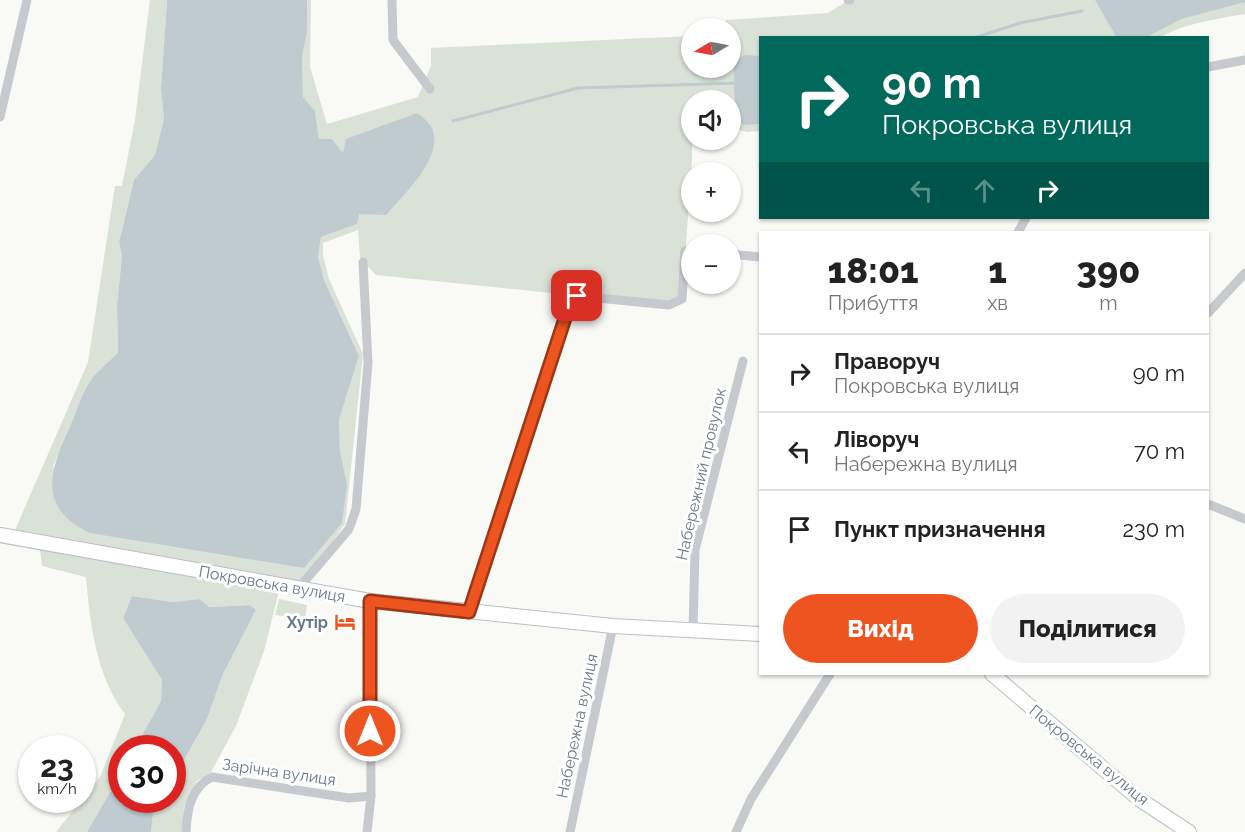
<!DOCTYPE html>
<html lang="uk">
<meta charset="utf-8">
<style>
body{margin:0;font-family:Raleway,sans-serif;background:#f2f2f2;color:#222;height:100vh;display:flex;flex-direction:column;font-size:22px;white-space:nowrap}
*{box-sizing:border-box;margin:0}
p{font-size:20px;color:#767676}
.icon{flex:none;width:33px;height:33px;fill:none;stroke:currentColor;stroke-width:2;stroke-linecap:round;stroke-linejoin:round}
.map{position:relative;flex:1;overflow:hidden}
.sheet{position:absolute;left:759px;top:231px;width:450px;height:444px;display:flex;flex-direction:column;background:#fff;border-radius:0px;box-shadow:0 2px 4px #0004}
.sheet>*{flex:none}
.hud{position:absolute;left:759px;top:36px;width:450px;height:183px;border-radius:0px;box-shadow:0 2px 4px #0004;background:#00695c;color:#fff;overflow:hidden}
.needle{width:39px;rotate:260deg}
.fabs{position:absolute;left:681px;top:18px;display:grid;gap:12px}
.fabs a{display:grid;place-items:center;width:60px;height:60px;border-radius:50%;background:#fff;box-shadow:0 2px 4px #0004;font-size:30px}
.speed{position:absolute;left:18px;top:735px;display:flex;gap:12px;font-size:30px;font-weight:700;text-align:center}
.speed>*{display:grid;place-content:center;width:78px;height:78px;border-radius:50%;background:#fff;box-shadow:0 2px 4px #0004;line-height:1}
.speed small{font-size:15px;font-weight:400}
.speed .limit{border:9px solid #d22;background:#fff;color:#111}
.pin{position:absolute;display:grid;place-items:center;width:51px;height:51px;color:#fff;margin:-26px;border-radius:12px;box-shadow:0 3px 9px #0006}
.me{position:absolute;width:66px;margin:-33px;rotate:0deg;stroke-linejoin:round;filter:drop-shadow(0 0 4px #0008)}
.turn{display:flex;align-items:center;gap:21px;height:126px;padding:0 24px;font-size:27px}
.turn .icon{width:78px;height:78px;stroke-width:2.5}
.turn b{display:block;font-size:42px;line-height:51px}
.lanes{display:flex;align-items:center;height:57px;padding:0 24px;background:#0003;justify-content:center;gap:30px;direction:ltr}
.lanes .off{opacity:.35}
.eta{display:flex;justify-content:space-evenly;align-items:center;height:102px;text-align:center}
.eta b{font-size:36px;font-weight:800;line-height:42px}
.action{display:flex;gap:12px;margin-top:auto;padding:12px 24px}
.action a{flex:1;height:69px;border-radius:36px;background:#ee5420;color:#fff;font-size:24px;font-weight:800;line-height:69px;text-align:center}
.action a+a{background:#f2f2f2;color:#222}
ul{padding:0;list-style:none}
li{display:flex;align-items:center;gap:18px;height:78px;padding:0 24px;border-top:2px solid #e0e0e0}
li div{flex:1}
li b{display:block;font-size:22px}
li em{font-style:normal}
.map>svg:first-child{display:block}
.green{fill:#dae1d7}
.water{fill:#c0cbd0}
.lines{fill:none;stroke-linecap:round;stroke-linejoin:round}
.stream{stroke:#c0cbd0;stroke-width:3}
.secondary-casing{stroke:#babfc4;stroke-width:16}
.street{stroke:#c6cace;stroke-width:9}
.secondary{stroke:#fff;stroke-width:14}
.route-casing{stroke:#9b3715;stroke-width:15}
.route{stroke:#ee5420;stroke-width:10}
.labels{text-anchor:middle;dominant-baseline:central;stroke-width:6;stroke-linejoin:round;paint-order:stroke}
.street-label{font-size:16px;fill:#667889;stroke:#fff}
.poi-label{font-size:16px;font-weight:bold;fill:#667889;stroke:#fff;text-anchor:end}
</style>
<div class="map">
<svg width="1245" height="832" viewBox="0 0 1245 832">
<rect width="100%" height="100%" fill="#f9f9f6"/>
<!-- green -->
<g class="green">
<path d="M 150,0 L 167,0 L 161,89 L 164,119 L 155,155 L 134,181 L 119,241 L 122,256 L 117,304 L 118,354 L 93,378 L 53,466 L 71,521 L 90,533 L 340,452 L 339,420 L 359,356 L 324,280 L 318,256 L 321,237 L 357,224 L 343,153 L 334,145 L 319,139 L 315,111 L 303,98 L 302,58 L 307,32 L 307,0 L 311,0 L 310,67 L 327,124 L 418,97 L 431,66 L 431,48 L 691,36 L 692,68 L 730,68 L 730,28 L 724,28 L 726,20 L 828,13 L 849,0 L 1245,0 L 1245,14 C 1217,19 1185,23 1161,37 L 760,38 L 760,131 L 747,132 L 731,128 L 730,100 L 692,100 L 692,160 L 682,299 L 669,305 L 376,275 L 360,258 L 358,230 L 323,243 L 323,255 L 329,279 L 363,354 L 345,524 L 298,589 L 280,587 L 264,651 L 236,726 L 211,772 L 197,781 L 184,807 L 182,832 L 151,832 L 153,814 L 161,800 L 172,800 L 173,780 L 207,719 L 223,674 L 256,610 L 250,605 L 210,607 L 199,599 L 172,602 L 132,596 L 123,618 L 162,680 L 161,701 L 135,748 L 122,748 L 121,773 L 87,832 L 56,832 L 100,777 L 125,714 C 96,676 90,623 86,577 L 42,566 L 39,542 L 12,537 L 88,362 L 115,186 L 122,186 L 135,120 Z"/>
<path d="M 279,599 L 307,605 L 305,619 L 275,615 Z"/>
</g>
<!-- water -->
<g class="water">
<path d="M 167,0 L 307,0 L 307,32 L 302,58 L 303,97 L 315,111 L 319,139 L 332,139 L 343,153 L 346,139 L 417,113 C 462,141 408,189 386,215 L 359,214 L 357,224 L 321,237 L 318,256 L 324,280 L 359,356 L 339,420 L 340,452 L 347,485 L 342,523 L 304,568 L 90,533 C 36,508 50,469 70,427 C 77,411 83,389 94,376 C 101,368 110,361 118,353 L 117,304 L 122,256 L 119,242 L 134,180 L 155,155 L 164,119 L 161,89 Z"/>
<path d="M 1095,0 L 1245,0 L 1245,2 L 1181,19 L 1147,37 L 1117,38 Z"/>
<path d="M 745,55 L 760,56 L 760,124 L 743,125 C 732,108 734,82 734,62 Z"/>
<path d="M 132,596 L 172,602 L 199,599 L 210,607 L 250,605 L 256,610 L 223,674 L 207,719 L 173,780 L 172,748 L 135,748 L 161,701 L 162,680 L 123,618 Z"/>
<path d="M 121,773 L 122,800 L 161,800 L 153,814 L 151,832 L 87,832 Z"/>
</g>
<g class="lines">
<!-- stream -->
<g class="stream">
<path d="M 974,38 L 1020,23 L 1082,11"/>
<path d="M 453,121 L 578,88 L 738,83"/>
</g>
<!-- secondary casing -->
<g class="secondary-casing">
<g id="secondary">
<path d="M 0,535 L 370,601 L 613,626 L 760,634"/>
<path d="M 992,674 L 1139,799 L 1189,832"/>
</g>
</g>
<!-- street -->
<g class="street">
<path d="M 392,0 L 393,40 L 430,89"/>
<path d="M 848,0 L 850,0"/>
<path d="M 1208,67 L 1245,60"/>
<path d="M 0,117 L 27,0"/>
<path d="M 1018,232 L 1026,218"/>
<path d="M 730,254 L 760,257"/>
<path d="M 1208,313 L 1245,273"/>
<path d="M 1208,504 L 1245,519"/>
<path d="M 298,589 L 349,529 L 356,509 L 368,363 L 363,262"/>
<path d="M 469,612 L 570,303 L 577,296 L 669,305 L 682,299 L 685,251 L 692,251"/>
<path d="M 693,631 L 695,550 L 743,361"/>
<path d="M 186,832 C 187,810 191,787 212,777 L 349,798 L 371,796"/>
<path d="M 367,832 L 371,796 L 370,601"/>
<path d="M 570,832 L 613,626"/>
<path d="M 736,832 L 751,799 L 830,674"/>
</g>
<!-- secondary -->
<use href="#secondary" class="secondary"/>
</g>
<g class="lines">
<!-- route casing -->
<g class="route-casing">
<path id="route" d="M 370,731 L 370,601 L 469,612 L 570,303 L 577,296"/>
</g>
<!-- route -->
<use href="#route" class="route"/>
</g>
<!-- icons -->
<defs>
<g id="hotel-bare" transform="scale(1.62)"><path d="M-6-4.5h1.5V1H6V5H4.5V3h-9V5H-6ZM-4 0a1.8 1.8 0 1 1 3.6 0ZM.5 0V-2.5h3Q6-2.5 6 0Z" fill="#ee5420" stroke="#fff" stroke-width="2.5" paint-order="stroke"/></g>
</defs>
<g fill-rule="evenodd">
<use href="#hotel-bare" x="345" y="622"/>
</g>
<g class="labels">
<!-- street labels -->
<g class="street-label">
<text transform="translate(701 474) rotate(-77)">Набережний провулок</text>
<text transform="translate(272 584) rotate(10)">Покровська вулиця</text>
<text transform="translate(577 726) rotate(-78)">Набережна вулиця</text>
<text transform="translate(1089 755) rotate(39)">Покровська вулиця</text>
<text transform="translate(279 772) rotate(8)">Зарічна вулиця</text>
</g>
<!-- poi labels -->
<g class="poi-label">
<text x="328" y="622">Хутір</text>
</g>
</g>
</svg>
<div class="fabs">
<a><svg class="needle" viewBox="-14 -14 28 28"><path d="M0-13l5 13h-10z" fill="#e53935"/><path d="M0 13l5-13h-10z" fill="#767676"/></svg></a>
<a><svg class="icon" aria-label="sound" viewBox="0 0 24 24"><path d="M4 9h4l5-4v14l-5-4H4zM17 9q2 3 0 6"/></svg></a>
<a>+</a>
<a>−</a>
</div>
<div class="speed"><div>23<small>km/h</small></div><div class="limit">30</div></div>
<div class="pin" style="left:577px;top:296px;background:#d93025"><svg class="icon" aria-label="arrive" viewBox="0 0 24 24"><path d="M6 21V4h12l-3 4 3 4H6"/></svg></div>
<svg class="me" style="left:370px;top:731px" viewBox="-20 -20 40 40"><circle r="17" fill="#ee5420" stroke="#fff" stroke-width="3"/><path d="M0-11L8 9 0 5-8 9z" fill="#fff"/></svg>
<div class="hud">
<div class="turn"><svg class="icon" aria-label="right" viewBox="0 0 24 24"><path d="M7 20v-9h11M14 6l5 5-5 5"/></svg><div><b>90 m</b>Покровська вулиця</div></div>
<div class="lanes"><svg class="icon off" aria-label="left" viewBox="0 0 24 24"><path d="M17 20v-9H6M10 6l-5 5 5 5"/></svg><svg class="icon off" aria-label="ahead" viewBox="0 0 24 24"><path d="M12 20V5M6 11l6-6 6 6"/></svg><svg class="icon" aria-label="right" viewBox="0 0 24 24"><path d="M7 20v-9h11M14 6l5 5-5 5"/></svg></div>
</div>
<section class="sheet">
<div class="eta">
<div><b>18:01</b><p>Прибуття</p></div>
<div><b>1</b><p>хв</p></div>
<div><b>390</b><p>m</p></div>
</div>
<ul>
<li><svg class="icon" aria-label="right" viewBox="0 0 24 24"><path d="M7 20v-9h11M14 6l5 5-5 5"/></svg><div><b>Праворуч</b><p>Покровська вулиця</p></div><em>90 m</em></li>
<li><svg class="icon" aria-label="left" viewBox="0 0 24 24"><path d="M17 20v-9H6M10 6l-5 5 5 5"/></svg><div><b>Ліворуч</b><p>Набережна вулиця</p></div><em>70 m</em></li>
<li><svg class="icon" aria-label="arrive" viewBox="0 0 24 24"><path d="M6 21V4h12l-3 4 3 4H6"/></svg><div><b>Пункт призначення</b></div><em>230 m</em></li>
</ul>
<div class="action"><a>Вихід</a><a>Поділитися</a></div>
</section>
</div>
